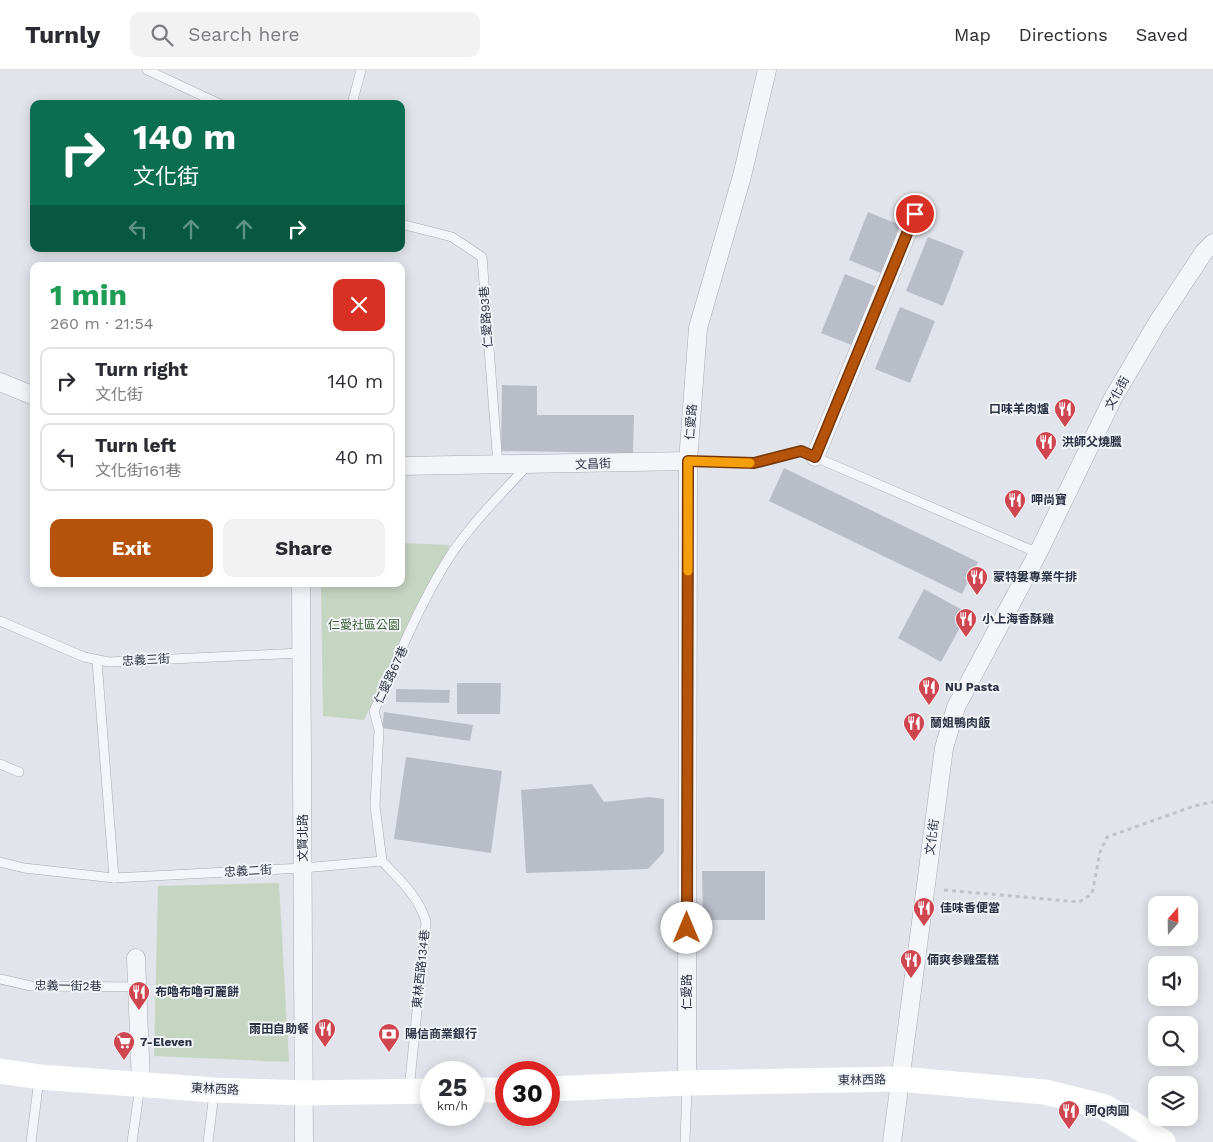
<!DOCTYPE html>
<meta charset="utf-8">
<style>
body{margin:0;font-family:"Work Sans","Noto Sans TC",sans-serif;background:#f2f2f3;color:#2b2b33;height:100vh;display:flex;flex-direction:column;font-size:19px;white-space:nowrap}
*{box-sizing:border-box;margin:0}
p{font-size:16px;color:#7c7c81}
.icon{flex:none;width:28px;height:28px;fill:none;stroke:currentColor;stroke-width:2;stroke-linecap:round;stroke-linejoin:round}
.map{position:relative;flex:1;overflow:hidden}
.details{position:absolute;left:30px;top:192px;width:375px;height:325px;display:flex;flex-direction:column;background:#fff;border-radius:10px;box-shadow:0 2px 12px #0003}
.details>*{flex:none}
.banner{position:absolute;left:30px;top:30px;width:375px;height:152px;border-radius:10px;box-shadow:0 2px 12px #0003;background:#0b6e4f;color:#fff;overflow:hidden}
.needle{width:32px;rotate:20deg}
.controls{position:absolute;left:1148px;top:826px;display:grid;gap:10px}
.controls a{display:grid;place-items:center;width:50px;height:50px;border-radius:10px;background:#fff;box-shadow:0 2px 12px #0003;font-size:25px}
.speed{position:absolute;left:420px;top:991px;display:flex;gap:10px;font-size:25px;font-weight:700;text-align:center}
.speed>*{display:grid;place-content:center;width:65px;height:65px;border-radius:50%;background:#fff;box-shadow:0 2px 12px #0003;line-height:1}
.speed small{font-size:12px;font-weight:400}
.speed .limit{border:8px solid #d22;background:#fff;color:#111}
.pin{position:absolute;display:grid;place-items:center;width:42px;height:42px;color:#fff;margin:-21px;border:2px solid #fff;border-radius:50%;box-shadow:0 1px 5px #0007}
.me{position:absolute;width:55px;margin:-28px;rotate:0deg;stroke-linejoin:round;filter:drop-shadow(0 0 4px #0008)}
.turn{display:flex;align-items:center;gap:18px;height:105px;padding:0 20px;font-size:22px}
.turn .icon{width:65px;height:65px;stroke-width:2.5}
.turn b{display:block;font-size:35px;line-height:42px}
.lanes{display:flex;align-items:center;height:48px;padding:0 20px;background:#0003;justify-content:center;gap:25px;direction:ltr}
.lanes .off{opacity:.35}
.round{display:grid;place-items:center;flex:none;width:52px;height:52px;border-radius:10px;background:#f2f2f3}
.headline{display:flex;align-items:center;justify-content:space-between;height:85px;padding:0 20px}
h1{font-size:30px;font-weight:700;line-height:38px;color:#1e9e55}
.action{display:flex;gap:10px;margin-top:auto;padding:10px 20px}
.action a{flex:1;height:58px;border-radius:10px;background:#b45309;color:#fff;font-size:20px;font-weight:700;line-height:58px;text-align:center}
.action a+a{background:#f2f2f3;color:#2b2b33}
ul{padding:0;list-style:none}
li{display:flex;align-items:center;gap:15px;height:68px;margin:0 10px 8px;padding:0 10px;border:2px solid #e1e1e2;border-radius:10px}
li div{flex:1}
li b{display:block;font-size:19px}
li em{font-style:normal}
header{display:flex;align-items:center;gap:30px;box-sizing:border-box;height:70px;padding:0 25px;background:#fff;border-bottom:1px solid #e1e1e2}
header strong{font-size:24px}
nav{display:flex;gap:28px;margin-inline-start:auto;font-size:18px}
.search{width:350px;height:45px;background:#f2f2f3;display:flex;align-items:center;gap:12px;box-sizing:border-box;padding:0 18px;border-radius:10px;color:#7c7c81;font-size:19px}
.map>svg:first-child{display:block}
.green{fill:#c6d4c2}
.building{fill:#b9bdc7}
.lines{fill:none;stroke-linecap:round;stroke-linejoin:round}
.lane-casing{stroke:#a6abb4;stroke-width:10}
.street-casing{stroke:#a6abb4;stroke-width:19}
.path{stroke:#bfc2c9;stroke-width:3;stroke-dasharray:4 4;stroke-linecap:butt}
.lane{stroke:#f4f5f8;stroke-width:9}
.street{stroke:#f4f5f8;stroke-width:18}
.secondary{stroke:#fff;stroke-width:25}
.route-casing{stroke:#753606;stroke-width:12}
.route{stroke:#b45309;stroke-width:9}
.slow{stroke:#f59e0b;stroke-width:9}
.labels{text-anchor:middle;dominant-baseline:central;stroke-width:4;stroke-linejoin:round;paint-order:stroke}
.street-label{font-size:12px;fill:#293142;stroke:#f1f3f7}
.poi-label{font-size:12px;font-weight:bold;fill:#293142;stroke:#f1f3f7;text-anchor:start}
.park-label{font-size:12px;fill:#3b5e37;stroke:#f1f3f7}
</style>
<header>
<strong>Turnly</strong>
<div class="search"><svg class="icon" aria-label="search" viewBox="0 0 24 24"><circle cx="10" cy="10" r="6"/><path d="M15 15l6 6"/></svg>Search here</div>
<nav><a>Map</a><a>Directions</a><a>Saved</a></nav>
</header>
<div class="map">
<svg width="1213" height="1072" viewBox="0 0 1213 1072">
<rect width="100%" height="100%" fill="#e1e4ea"/>
<!-- green -->
<g class="green">
<path d="M 401,473 L 450,475 L 364,650 L 323,646 L 321,514 L 401,514 Z"/>
<path d="M 279,813 L 289,992 L 154,986 L 158,816 Z"/>
</g>
<!-- building -->
<g class="building">
<path d="M 868,142 L 900,155 L 881,203 L 849,190 Z"/>
<path d="M 928,167 L 964,181 L 943,236 L 906,221 Z"/>
<path d="M 845,204 L 877,217 L 854,276 L 821,263 Z"/>
<path d="M 900,237 L 935,251 L 910,313 L 875,299 Z"/>
<path d="M 502,315 L 537,316 L 537,345 L 634,345 L 633,383 L 501,381 Z"/>
<path d="M 784,398 L 978,492 L 962,524 L 769,431 Z"/>
<path d="M 924,519 L 968,543 L 941,592 L 898,568 Z"/>
<path d="M 457,613 L 501,613 L 500,644 L 457,644 Z"/>
<path d="M 396,619 L 450,620 L 449,633 L 396,632 Z"/>
<path d="M 384,642 L 473,655 L 470,671 L 382,658 Z"/>
<path d="M 406,687 L 502,701 L 491,783 L 394,769 Z"/>
<path d="M 592,714 L 604,732 L 649,727 L 664,729 L 664,782 L 648,799 L 526,803 L 521,720 Z"/>
<path d="M 702,801 L 765,801 L 765,850 L 703,850 Z"/>
</g>
<g class="lines">
<!-- lane casing -->
<g class="lane-casing">
<g id="lane">
<path d="M 147,0 L 220,34"/>
<path d="M 352,34 L 361,0"/>
<path d="M 401,154 L 452,167 L 482,187 L 498,395"/>
<path d="M 688,391 L 754,393 L 801,381 L 1038,483"/>
<path d="M 0,551 L 84,587 L 109,592 L 301,583"/>
<path d="M 97,591 L 114,808"/>
<path d="M 0,694 L 19,702"/>
<path d="M 382,791 L 375,736 L 379,660 L 374,641 C 398,588 420,532 452,483 C 473,452 501,424 527,396"/>
<path d="M 382,791 C 399,809 419,827 426,852 L 409,1020"/>
<path d="M 0,792 L 24,798 L 114,808 L 303,798 L 382,791"/>
<path d="M 0,909 L 31,916 L 137,917"/>
<path d="M 31,1072 L 39,1009"/>
<path d="M 132,1072 L 140,1016"/>
<path d="M 208,1072 L 214,1023"/>
<path d="M 685,1072 L 687,1016"/>
</g>
</g>
<!-- street casing -->
<g class="street-casing">
<g id="street">
<path d="M 0,312 L 34,326"/>
<path d="M 815,387 L 915,144"/>
<path d="M 401,396 L 688,391"/>
<path d="M 301,514 L 304,1072"/>
<path d="M 136,888 L 141,1014"/>
<path d="M 687,1013 L 688,391 L 698,258 L 742,106 L 767,0"/>
<path d="M 892,1072 L 944,678 L 956,637 L 1038,483 L 1113,328 L 1159,250 L 1204,182 L 1213,173"/>
</g>
</g>
<!-- path -->
<path class="path" d="M 944,820 L 1079,832 L 1092,824 L 1100,782 L 1107,767 L 1194,736 L 1213,732"/>
<!-- lane -->
<use href="#lane" class="lane"/>
<!-- street -->
<use href="#street" class="street"/>
<!-- secondary -->
<g class="secondary">
<path d="M 0,1001 L 40,1007 L 214,1020 L 305,1023 L 431,1021"/>
<path d="M 549,1019 L 687,1013 L 900,1009 L 1045,1022 L 1105,1037 L 1163,1072"/>
<path d="M 474,1020 L 506,1020"/>
</g>
</g>
<g class="lines">
<!-- route casing -->
<g class="route-casing">
<path id="route" d="M 687,858 L 688,391 L 754,393 L 801,381 L 815,387 L 915,144"/>
</g>
<!-- route -->
<use href="#route" class="route"/>
<!-- slow -->
<path class="slow" d="M 688,501 L 688,391 L 750,393"/>
</g>
<!-- icons -->
<defs>
<g id="restaurant-pin" transform="scale(1.125)"><path d="M0 17L-7.5 6A9.5 9.5 0 1 1 7.5 6Z" fill="#cf4651" stroke="#f1f3f7"/><path d="M-5-6h1v4h1v-4h1v4h1v-4h1v5L-1.5 .5V6h-2V.5L-5-1ZM5-6V6H3V1.5H1.5Q1.5-4 5-6Z" fill="#fff"/></g>
<g id="bank-pin" transform="scale(1.125)"><path d="M0 17L-7.5 6A9.5 9.5 0 1 1 7.5 6Z" fill="#cf4651" stroke="#f1f3f7"/><path d="M-6-4H6V4H-6ZM0-2.3a2.3 2.3 0 1 0 0 4.6a2.3 2.3 0 1 0 0-4.6Z" fill="#fff"/></g>
<g id="supermarket-pin" transform="scale(1.125)"><path d="M0 17L-7.5 6A9.5 9.5 0 1 1 7.5 6Z" fill="#cf4651" stroke="#f1f3f7"/><path d="M-6-5.5h2.5l.6 2H6L4.5 2H-2.5L-4.4-4H-6ZM-1.5 3.2a1.3 1.3 0 1 0 .1 0ZM3 3.2a1.3 1.3 0 1 0 .1 0Z" fill="#fff"/></g>
</defs>
<g fill-rule="evenodd">
<use href="#restaurant-pin" x="1065" y="339"/>
<use href="#restaurant-pin" x="1046" y="372"/>
<use href="#restaurant-pin" x="1015" y="430"/>
<use href="#restaurant-pin" x="977" y="507"/>
<use href="#restaurant-pin" x="966" y="549"/>
<use href="#restaurant-pin" x="929" y="617"/>
<use href="#restaurant-pin" x="914" y="653"/>
<use href="#restaurant-pin" x="924" y="838"/>
<use href="#restaurant-pin" x="911" y="890"/>
<use href="#restaurant-pin" x="139" y="922"/>
<use href="#restaurant-pin" x="325" y="959"/>
<use href="#bank-pin" x="389" y="964"/>
<use href="#supermarket-pin" x="124" y="972"/>
<use href="#restaurant-pin" x="1069" y="1041"/>
</g>
<g class="labels">
<!-- street labels -->
<g class="street-label">
<text transform="translate(486 247) rotate(-94)">仁愛路93巷</text>
<text transform="translate(1117 323) rotate(-61)">文化街</text>
<text transform="translate(691 352) rotate(-86)">仁愛路</text>
<text transform="translate(593 394) rotate(-2)">文昌街</text>
<text transform="translate(146 590) rotate(-3)">忠義三街</text>
<text transform="translate(391 605) rotate(-65)">仁愛路67巷</text>
<text transform="translate(932 767) rotate(-82)">文化街</text>
<text transform="translate(303 768) rotate(-90)">文賢北路</text>
<text transform="translate(248 801) rotate(-3)">忠義二街</text>
<text transform="translate(421 899) rotate(-84)">東林西路134巷</text>
<text transform="translate(68 916) rotate(1)">忠義一街2巷</text>
<text transform="translate(687 922) rotate(-90)">仁愛路</text>
<text transform="translate(862 1010) rotate(-1)">東林西路</text>
<text transform="translate(215 1019) rotate(3)">東林西路</text>
</g>
<!-- poi labels -->
<g class="poi-label">
<text x="1049" y="339" text-anchor="end">口味羊肉爐</text>
<text x="1062" y="372">洪師父燒臘</text>
<text x="1031" y="430">呷尚寶</text>
<text x="993" y="507">蒙特婁專業牛排</text>
<text x="982" y="549">小上海香酥雞</text>
<text x="945" y="617">NU Pasta</text>
<text x="930" y="653">蘭姐鴨肉飯</text>
<text x="940" y="838">佳味香便當</text>
<text x="927" y="890">倆爽参雞蛋糕</text>
<text x="155" y="922">布嚕布嚕可麗餅</text>
<text x="309" y="959" text-anchor="end">雨田自助餐</text>
<text x="405" y="964">陽信商業銀行</text>
<text x="140" y="972">7-Eleven</text>
<text x="1085" y="1041">阿Q肉圓</text>
</g>
<!-- park labels -->
<g class="park-label">
<text x="364" y="555">仁愛社區公園</text>
</g>
</g>
</svg>
<div class="controls">
<a><svg class="needle" viewBox="-14 -14 28 28"><path d="M0-13l5 13h-10z" fill="#e53935"/><path d="M0 13l5-13h-10z" fill="#7c7c81"/></svg></a>
<a><svg class="icon" aria-label="sound" viewBox="0 0 24 24"><path d="M4 9h4l5-4v14l-5-4H4zM17 9q2 3 0 6"/></svg></a>
<a><svg class="icon" aria-label="search" viewBox="0 0 24 24"><circle cx="10" cy="10" r="6"/><path d="M15 15l6 6"/></svg></a>
<a><svg class="icon" aria-label="layers" viewBox="0 0 24 24"><path d="M12 4l9 5-9 5-9-5zM3 14l9 5 9-5"/></svg></a>
</div>
<div class="speed"><div>25<small>km/h</small></div><div class="limit">30</div></div>
<div class="pin" style="left:915px;top:144px;background:#d93025"><svg class="icon" aria-label="arrive" viewBox="0 0 24 24"><path d="M6 21V4h12l-3 4 3 4H6"/></svg></div>
<svg class="me" style="left:687px;top:858px" viewBox="-20 -20 40 40"><circle r="19" fill="#fff"/><path d="M0-13L10 11 0 6-10 11z" fill="#b45309"/></svg>
<div class="banner">
<div class="turn"><svg class="icon" aria-label="right" viewBox="0 0 24 24"><path d="M7 20v-9h11M14 6l5 5-5 5"/></svg><div><b>140 m</b>文化街</div></div>
<div class="lanes"><svg class="icon off" aria-label="left" viewBox="0 0 24 24"><path d="M17 20v-9H6M10 6l-5 5 5 5"/></svg><svg class="icon off" aria-label="ahead" viewBox="0 0 24 24"><path d="M12 20V5M6 11l6-6 6 6"/></svg><svg class="icon off" aria-label="ahead" viewBox="0 0 24 24"><path d="M12 20V5M6 11l6-6 6 6"/></svg><svg class="icon" aria-label="right" viewBox="0 0 24 24"><path d="M7 20v-9h11M14 6l5 5-5 5"/></svg></div>
</div>
<section class="details">
<div class="headline"><div><h1>1 min</h1><p>260 m · 21:54</p></div><a class="round" style="background:#d93025;color:#fff"><svg class="icon" aria-label="close" viewBox="0 0 24 24"><path d="M6 6l12 12M18 6L6 18"/></svg></a></div>
<ul>
<li><svg class="icon" aria-label="right" viewBox="0 0 24 24"><path d="M7 20v-9h11M14 6l5 5-5 5"/></svg><div><b>Turn right</b><p>文化街</p></div><em>140 m</em></li>
<li><svg class="icon" aria-label="left" viewBox="0 0 24 24"><path d="M17 20v-9H6M10 6l-5 5 5 5"/></svg><div><b>Turn left</b><p>文化街161巷</p></div><em>40 m</em></li>
</ul>
<div class="action"><a>Exit</a><a>Share</a></div>
</section>
</div>
